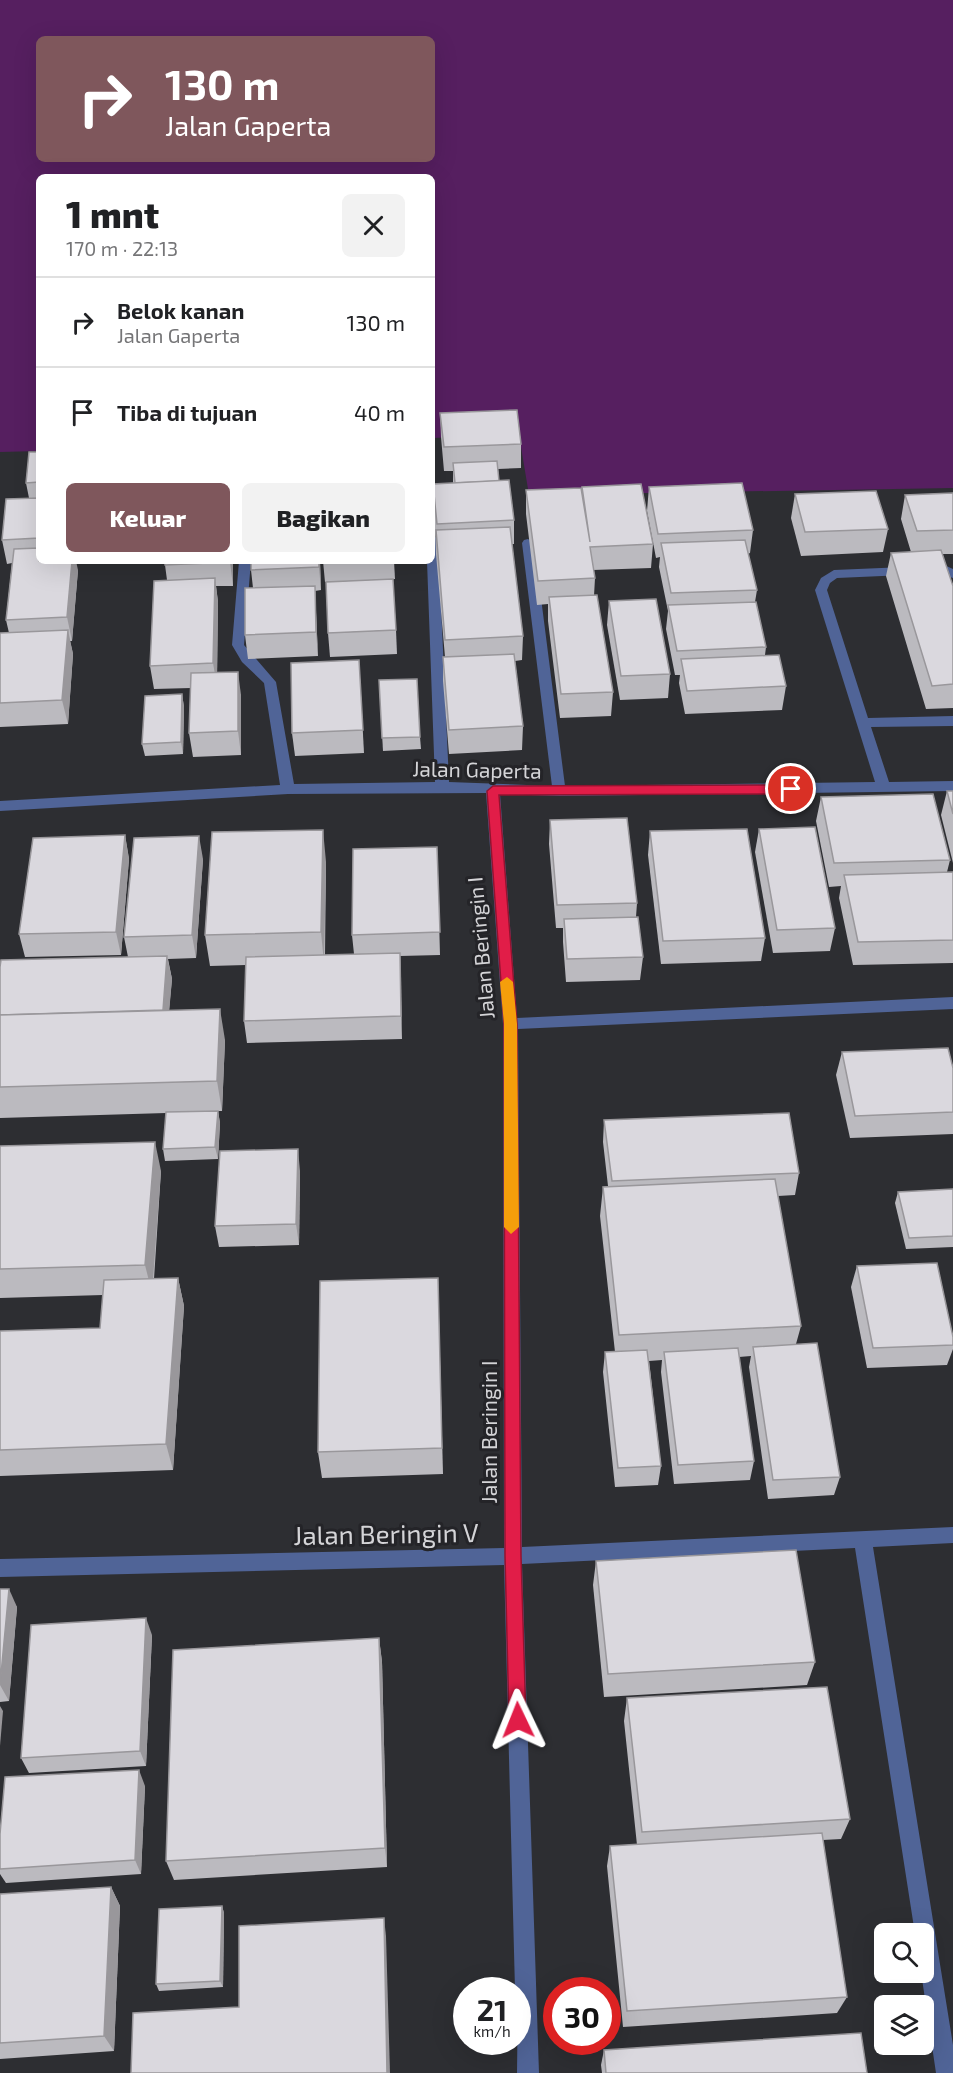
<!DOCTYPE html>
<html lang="id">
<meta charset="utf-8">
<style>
body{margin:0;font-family:"Exo 2",sans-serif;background:#f2f2f2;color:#202124;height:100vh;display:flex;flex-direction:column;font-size:22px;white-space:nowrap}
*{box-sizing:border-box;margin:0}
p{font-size:20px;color:#757577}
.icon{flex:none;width:33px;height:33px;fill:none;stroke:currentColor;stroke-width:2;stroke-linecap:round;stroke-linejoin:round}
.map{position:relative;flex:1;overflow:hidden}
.side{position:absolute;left:36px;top:174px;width:399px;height:390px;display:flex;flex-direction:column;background:#fff;border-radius:9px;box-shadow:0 6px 24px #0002}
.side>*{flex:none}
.hud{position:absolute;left:36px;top:36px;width:399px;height:126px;border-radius:9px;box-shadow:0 6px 24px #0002;background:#7f575c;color:#fff;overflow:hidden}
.buttons{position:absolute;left:874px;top:1923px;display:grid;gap:12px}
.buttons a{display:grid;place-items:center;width:60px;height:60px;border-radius:9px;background:#fff;box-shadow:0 6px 24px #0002;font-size:30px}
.speed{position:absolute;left:453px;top:1977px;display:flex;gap:12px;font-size:30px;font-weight:700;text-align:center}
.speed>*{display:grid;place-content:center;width:78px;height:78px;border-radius:50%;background:#fff;box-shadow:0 6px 24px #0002;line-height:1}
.speed small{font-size:15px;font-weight:400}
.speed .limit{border:9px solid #d22;background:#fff;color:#111}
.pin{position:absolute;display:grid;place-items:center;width:51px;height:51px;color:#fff;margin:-26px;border:3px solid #fff;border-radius:50%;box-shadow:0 2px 6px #0007}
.me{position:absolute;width:66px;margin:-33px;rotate:358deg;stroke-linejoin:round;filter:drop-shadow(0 0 4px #0008)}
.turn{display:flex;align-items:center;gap:21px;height:126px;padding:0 30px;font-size:27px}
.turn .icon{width:78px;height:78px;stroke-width:2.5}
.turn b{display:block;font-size:42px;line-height:51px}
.round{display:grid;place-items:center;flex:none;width:63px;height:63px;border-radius:9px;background:#f2f2f2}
.summary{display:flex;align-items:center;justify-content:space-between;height:102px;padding:0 30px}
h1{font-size:36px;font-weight:800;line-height:45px}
.cta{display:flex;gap:12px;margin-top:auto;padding:12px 30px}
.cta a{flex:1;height:69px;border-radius:9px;background:#7f575c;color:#fff;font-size:24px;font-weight:800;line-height:69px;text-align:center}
.cta a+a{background:#f2f2f2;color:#202124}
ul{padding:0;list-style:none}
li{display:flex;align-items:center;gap:18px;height:90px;padding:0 30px;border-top:2px solid #e0e0e0}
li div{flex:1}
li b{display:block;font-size:22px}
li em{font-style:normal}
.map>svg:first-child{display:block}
.green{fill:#561f60;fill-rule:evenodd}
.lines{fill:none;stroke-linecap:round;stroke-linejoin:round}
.minor{fill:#506497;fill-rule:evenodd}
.wall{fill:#bbbabf}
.shaded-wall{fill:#99979b}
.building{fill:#dad8de;stroke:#99979b;stroke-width:1.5}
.route{fill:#e11d48;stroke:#92132f;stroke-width:1.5}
.slow{fill:#f59e0b}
.labels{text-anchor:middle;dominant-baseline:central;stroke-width:6;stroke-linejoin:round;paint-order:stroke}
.street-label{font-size:21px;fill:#d4d4d7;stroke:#242428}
.near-street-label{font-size:26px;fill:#d4d4d7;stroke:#242428}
</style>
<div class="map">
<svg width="953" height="2073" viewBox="0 0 953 2073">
<rect width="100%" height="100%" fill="#2d2e32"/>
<!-- green -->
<path class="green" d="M 0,0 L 953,0 L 953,488 L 529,495 L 519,435 L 432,438 L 432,177 L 39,177 L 39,451 L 0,452 ZM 39,39 L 432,39 L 432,159 L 39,159 Z"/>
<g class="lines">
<!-- minor -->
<g class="minor">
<path d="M 432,535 L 438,539 L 449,782 L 552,786 L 522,543 L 524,540 L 528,539 L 534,543 L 565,786 L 875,782 L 815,590 L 821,578 L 834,570 L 905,567 L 911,571 L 905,575 L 837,578 L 830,583 L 827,590 L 868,718 L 953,716 L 953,726 L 871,727 L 889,782 L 953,781 L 953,791 L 559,796 L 500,794 L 517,1018 L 953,997 L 953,1009 L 518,1029 L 522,1547 L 953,1527 L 953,1543 L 873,1547 L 953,2045 L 953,2073 L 936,2073 L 921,1972 L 924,1972 L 924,1934 L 915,1934 L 855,1548 L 522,1564 L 539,2073 L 517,2073 L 518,1990 L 515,1990 L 504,1565 L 0,1577 L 0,1559 L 504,1548 L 503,1024 L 486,793 L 288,794 L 0,811 L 0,801 L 280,785 L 264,683 L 242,662 L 232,645 L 239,561 L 251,561 L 244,645 L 276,682 L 294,784 L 435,782 L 427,561 L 432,561 Z"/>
<path d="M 944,565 L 953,569 L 953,578 C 946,576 926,573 923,570 L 929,566 Z"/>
</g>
</g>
<!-- wall -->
<g class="wall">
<path d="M 440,413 L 521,444 L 521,468 L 498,469 L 499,481 L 514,520 L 514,544 L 512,544 L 523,636 L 522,660 L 515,661 L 523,726 L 522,750 L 449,754 L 443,681 L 443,657 L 445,657 L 436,554 L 433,484 L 453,483 L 453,471 L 444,471 L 441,437 Z"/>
<path d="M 39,452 L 39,561 L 78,570 L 72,641 L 70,641 L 73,654 L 68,724 L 0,727 L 0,633 L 9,633 L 6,620 L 12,563 L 7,564 L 2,540 L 29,498 L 26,483 Z"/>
<path d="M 582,487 L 653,544 L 651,568 L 593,570 L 595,578 L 594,596 L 613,692 L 611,716 L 560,718 L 548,621 L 548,604 L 537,605 L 526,514 L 526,490 L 581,493 Z"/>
<path d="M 649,487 L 753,530 L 750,553 L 748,554 L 757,590 L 755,602 L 766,647 L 765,655 L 786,686 L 782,710 L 685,714 L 679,683 L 680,675 L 675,675 L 666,629 L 668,611 L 659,567 L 660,557 L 656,558 L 647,511 Z"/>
<path d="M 953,493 L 953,554 L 942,554 L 953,586 L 953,708 L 926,709 L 886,576 L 891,553 L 911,552 L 901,519 L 905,495 Z"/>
<path d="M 795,494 L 888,529 L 883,552 L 801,556 L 791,518 Z"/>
<path d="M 233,561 L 233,586 L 216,586 L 218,602 L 217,672 L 241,695 L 241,755 L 193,757 L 189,733 L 191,688 L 154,689 L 150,666 L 167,580 L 165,565 Z"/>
<path d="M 320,561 L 321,590 L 315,591 L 318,656 L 248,659 L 245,635 L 253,588 L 251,570 Z"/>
<path d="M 323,561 L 394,561 L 395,579 L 325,582 Z"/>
<path d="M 609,601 L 670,674 L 668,698 L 620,700 L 607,625 Z"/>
<path d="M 396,630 L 397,654 L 330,657 L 328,633 Z"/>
<path d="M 359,660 L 364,753 L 295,756 L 292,733 Z"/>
<path d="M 379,680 L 420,737 L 421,749 L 383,751 Z"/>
<path d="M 182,694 L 184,707 L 183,754 L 145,756 L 142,744 Z"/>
<path d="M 947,791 L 953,791 L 953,863 L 941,815 Z"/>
<path d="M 821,797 L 950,860 L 947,872 L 953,872 L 953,963 L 853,965 L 839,898 L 841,886 L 829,887 L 816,821 Z"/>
<path d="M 550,820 L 637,903 L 636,917 L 643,957 L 640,980 L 566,982 L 563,942 L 563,928 L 556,928 L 549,844 Z"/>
<path d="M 759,829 L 835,928 L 830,951 L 773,953 L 755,852 Z"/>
<path d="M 650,831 L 765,938 L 761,961 L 661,964 L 648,855 Z"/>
<path d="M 125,835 L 129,859 L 121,955 L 25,957 L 19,934 Z"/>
<path d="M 437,847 L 440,955 L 400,956 L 402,1039 L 247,1043 L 244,1021 L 246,965 L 210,966 L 205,935 L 326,862 L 325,955 L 354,954 L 352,935 Z"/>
<path d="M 203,859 L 196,958 L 168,959 L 172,979 L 169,1010 L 225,1040 L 222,1111 L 218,1111 L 220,1123 L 218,1159 L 165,1161 L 163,1149 L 166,1113 L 0,1118 L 0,967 L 128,957 L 124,937 Z"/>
<path d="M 842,1052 L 953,1068 L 953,1134 L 850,1138 L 836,1075 Z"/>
<path d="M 604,1120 L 799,1173 L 795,1195 L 778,1196 L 801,1326 L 796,1344 L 840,1477 L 834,1495 L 768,1499 L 749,1367 L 751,1356 L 739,1357 L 754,1461 L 750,1480 L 674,1484 L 661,1372 L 662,1360 L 649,1361 L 661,1466 L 658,1485 L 615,1487 L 603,1372 L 605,1352 L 615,1352 L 600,1216 L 603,1187 L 608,1186 L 603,1142 Z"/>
<path d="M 0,1146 L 161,1171 L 154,1279 L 178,1278 L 184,1306 L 173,1470 L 0,1476 L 0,1331 L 100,1328 L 103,1295 L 0,1298 Z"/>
<path d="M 300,1171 L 299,1245 L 219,1247 L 215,1226 Z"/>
<path d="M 953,1189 L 953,1247 L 906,1249 L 895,1203 L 898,1192 Z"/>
<path d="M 857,1266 L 953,1337 L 953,1349 L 947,1365 L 867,1368 L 851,1287 Z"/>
<path d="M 438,1278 L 443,1474 L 322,1478 L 318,1452 Z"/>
<path d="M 596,1561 L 815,1662 L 807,1685 L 604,1697 L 593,1585 Z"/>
<path d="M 0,1589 L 17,1607 L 9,1701 L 0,1702 Z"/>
<path d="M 152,1635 L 146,1766 L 29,1773 L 21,1758 Z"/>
<path d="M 379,1638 L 382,1662 L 387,1867 L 174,1880 L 166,1861 Z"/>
<path d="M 627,1698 L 850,1819 L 841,1839 L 823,1840 L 847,1997 L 837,2013 L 623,2027 L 607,1866 L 610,1846 L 637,1845 L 624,1721 Z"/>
<path d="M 145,1786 L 141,1874 L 6,1883 L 0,1874 L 0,1834 Z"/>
<path d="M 111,1887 L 120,1906 L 114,2051 L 0,2059 L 0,1894 Z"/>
<path d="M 222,1906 L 224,1913 L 223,1987 L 159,1991 L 156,1984 Z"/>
<path d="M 604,2050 L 867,2073 L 602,2073 L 601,2065 Z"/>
</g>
<!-- shaded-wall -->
<g class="shaded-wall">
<path d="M 72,561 L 76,561 L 78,570 L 72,641 L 67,617 Z"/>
<path d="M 230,561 L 233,561 L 233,586 L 230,562 Z"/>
<path d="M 319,561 L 320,561 L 321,590 L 319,567 Z"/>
<path d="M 215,578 L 218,602 L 217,686 L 213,663 Z"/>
<path d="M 315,586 L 316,610 L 318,656 L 316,632 Z"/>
<path d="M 68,630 L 73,654 L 68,724 L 62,700 Z"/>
<path d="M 238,672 L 241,695 L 241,755 L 238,731 Z"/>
<path d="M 182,694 L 184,707 L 183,754 L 181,742 Z"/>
<path d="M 323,830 L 326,862 L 324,963 L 321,932 Z"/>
<path d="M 125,835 L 129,859 L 121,955 L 116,932 Z"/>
<path d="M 199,836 L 203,859 L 196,958 L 192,935 Z"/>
<path d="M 400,953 L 401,976 L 402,1039 L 401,1016 Z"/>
<path d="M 167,956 L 172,979 L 167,1036 L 163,1013 Z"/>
<path d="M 220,1009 L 225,1040 L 222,1111 L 217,1081 Z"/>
<path d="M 218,1111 L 220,1123 L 218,1159 L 215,1147 Z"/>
<path d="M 155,1142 L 161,1171 L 152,1293 L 145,1265 Z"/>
<path d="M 298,1149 L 300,1171 L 299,1245 L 296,1224 Z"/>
<path d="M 178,1278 L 184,1306 L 173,1470 L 166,1444 Z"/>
<path d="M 9,1589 L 17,1607 L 9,1701 L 0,1685 Z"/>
<path d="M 146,1618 L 152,1635 L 146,1766 L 140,1751 Z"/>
<path d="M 379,1638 L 382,1662 L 387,1867 L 385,1848 Z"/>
<path d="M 0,1706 L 3,1711 L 0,1746 Z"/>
<path d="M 139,1770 L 145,1786 L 141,1874 L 135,1860 Z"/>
<path d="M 111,1887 L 120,1906 L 114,2051 L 104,2036 Z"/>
<path d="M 222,1906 L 224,1913 L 223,1987 L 220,1981 Z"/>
<path d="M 384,1918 L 386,1936 L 390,2073 L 387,2073 Z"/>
</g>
<!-- building -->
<g class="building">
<path d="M 517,410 L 521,444 L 444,447 L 440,413 Z"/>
<path d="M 29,452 L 39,452 L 39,482 L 26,483 Z"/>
<path d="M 497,461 L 499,481 L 455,483 L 453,463 Z"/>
<path d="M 509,480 L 514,520 L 437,524 L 433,484 Z"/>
<path d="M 742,483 L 753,530 L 658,534 L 649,487 Z"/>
<path d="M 641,484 L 653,544 L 590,547 L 595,578 L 538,581 L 526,490 L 581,488 L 590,542 L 582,487 Z"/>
<path d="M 876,491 L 888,529 L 805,532 L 795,494 Z"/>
<path d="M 953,493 L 953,530 L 917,531 L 905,495 Z"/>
<path d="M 39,498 L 39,538 L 2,540 L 6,499 Z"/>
<path d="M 510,527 L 523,636 L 445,640 L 436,530 Z"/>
<path d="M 745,540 L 757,590 L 671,593 L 661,543 Z"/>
<path d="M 39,548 L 39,561 L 72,561 L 67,617 L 6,620 L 14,549 Z"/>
<path d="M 941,550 L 953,586 L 953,684 L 932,686 L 891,553 Z"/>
<path d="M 165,561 L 230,561 L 230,562 L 165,565 Z"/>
<path d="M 251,561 L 319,561 L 319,567 L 251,570 Z"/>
<path d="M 215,578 L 213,663 L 150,666 L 154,581 Z"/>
<path d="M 393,579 L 396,630 L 328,633 L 326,582 Z"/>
<path d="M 315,586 L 316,632 L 245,635 L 245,588 Z"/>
<path d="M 597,595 L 613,692 L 561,694 L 549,597 Z"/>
<path d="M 656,599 L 670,674 L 621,676 L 609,601 Z"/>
<path d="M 756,602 L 766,647 L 677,651 L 668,605 Z"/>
<path d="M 68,630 L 62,700 L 0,703 L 0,633 Z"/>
<path d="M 514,654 L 523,726 L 449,730 L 443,657 Z"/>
<path d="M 779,655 L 786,686 L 687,691 L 681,659 Z"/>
<path d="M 359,660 L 363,730 L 292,733 L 291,663 Z"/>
<path d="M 238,672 L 238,731 L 189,733 L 191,673 Z"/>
<path d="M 417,679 L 420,737 L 382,738 L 379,680 Z"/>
<path d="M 182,694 L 181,742 L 142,744 L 145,696 Z"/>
<path d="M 947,791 L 953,791 L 953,814 Z"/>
<path d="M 933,794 L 950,860 L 834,863 L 821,797 Z"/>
<path d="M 627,818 L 637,903 L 557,905 L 550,820 Z"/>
<path d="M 815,827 L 835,928 L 777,930 L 759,829 Z"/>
<path d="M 747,829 L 765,938 L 663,941 L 650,831 Z"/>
<path d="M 323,830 L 321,932 L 205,935 L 212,832 Z"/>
<path d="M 125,835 L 116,932 L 19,934 L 33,838 Z"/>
<path d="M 199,836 L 192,935 L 124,937 L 134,838 Z"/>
<path d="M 437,847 L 440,932 L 352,935 L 353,849 Z"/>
<path d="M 953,872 L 953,940 L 858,942 L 844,875 Z"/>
<path d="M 638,917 L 643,957 L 567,959 L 564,919 Z"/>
<path d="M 400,953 L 401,1016 L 244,1021 L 246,957 Z"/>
<path d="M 167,956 L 163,1010 L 0,1015 L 0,967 L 1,960 Z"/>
<path d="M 220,1009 L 217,1081 L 0,1087 L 0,1015 Z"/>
<path d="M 948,1048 L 953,1068 L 953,1112 L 855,1116 L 842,1052 Z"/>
<path d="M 218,1111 L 215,1147 L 163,1149 L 166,1112 Z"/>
<path d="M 789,1113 L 799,1173 L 612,1181 L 604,1120 Z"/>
<path d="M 155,1142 L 145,1265 L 0,1269 L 0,1146 Z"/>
<path d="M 298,1149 L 296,1224 L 215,1226 L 220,1151 Z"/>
<path d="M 775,1179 L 801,1326 L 619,1335 L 603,1187 Z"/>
<path d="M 953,1189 L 953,1236 L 909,1238 L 898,1192 Z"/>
<path d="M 937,1263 L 953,1337 L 953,1345 L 873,1348 L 857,1266 Z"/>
<path d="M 178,1278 L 166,1444 L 0,1450 L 0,1331 L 100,1328 L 104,1280 Z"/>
<path d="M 438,1278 L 442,1448 L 318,1452 L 320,1281 Z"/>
<path d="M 817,1343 L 840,1477 L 773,1480 L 753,1347 Z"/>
<path d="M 738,1348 L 754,1461 L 678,1465 L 664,1352 Z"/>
<path d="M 647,1350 L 661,1466 L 618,1468 L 605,1352 Z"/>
<path d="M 796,1550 L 815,1662 L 608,1674 L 596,1561 Z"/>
<path d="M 0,1589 L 9,1589 L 0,1685 Z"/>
<path d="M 146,1618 L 140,1751 L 21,1758 L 31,1625 Z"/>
<path d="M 379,1638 L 385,1848 L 166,1861 L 173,1650 Z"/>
<path d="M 827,1687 L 850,1819 L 642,1832 L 627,1698 Z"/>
<path d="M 139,1770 L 135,1860 L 0,1869 L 0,1834 L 5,1777 Z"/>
<path d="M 822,1833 L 847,1997 L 627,2011 L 610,1846 Z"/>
<path d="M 111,1887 L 104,2036 L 0,2043 L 0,1894 Z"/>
<path d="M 222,1906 L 220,1981 L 156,1984 L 159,1909 Z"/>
<path d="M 384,1918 L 387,2073 L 131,2073 L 133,2013 L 239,2007 L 239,1926 Z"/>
<path d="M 861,2033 L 867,2073 L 606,2073 L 604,2050 Z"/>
</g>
<!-- route -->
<path class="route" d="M 791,785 L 797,789 L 791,794 L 499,795 L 517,1024 L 521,1556 L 526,1720 L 524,1726 L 518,1729 L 512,1726 L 509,1720 L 505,1556 L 504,1024 L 487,791 L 493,786 Z"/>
<!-- slow -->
<path class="slow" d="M 507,977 L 513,982 L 517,1024 L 519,1227 L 511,1234 L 504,1227 L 504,1024 L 500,982 Z"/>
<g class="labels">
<!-- street labels -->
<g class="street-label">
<text transform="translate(477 769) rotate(1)">Jalan Gaperta</text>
<text transform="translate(480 948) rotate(-95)">Jalan Beringin I</text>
<text transform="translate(488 1432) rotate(-90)">Jalan Beringin I</text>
</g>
<!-- near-street labels -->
<g class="near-street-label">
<text transform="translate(386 1533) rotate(-1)">Jalan Beringin V</text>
</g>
</g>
</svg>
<div class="buttons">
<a><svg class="icon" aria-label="search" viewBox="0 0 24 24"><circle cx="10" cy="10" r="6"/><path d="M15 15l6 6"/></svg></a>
<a><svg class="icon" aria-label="layers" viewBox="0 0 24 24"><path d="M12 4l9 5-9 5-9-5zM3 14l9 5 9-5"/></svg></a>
</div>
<div class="speed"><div>21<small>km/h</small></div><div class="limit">30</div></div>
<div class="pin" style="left:791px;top:789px;background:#d93025"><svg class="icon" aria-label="arrive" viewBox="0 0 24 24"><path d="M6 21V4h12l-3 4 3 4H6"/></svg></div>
<svg class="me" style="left:518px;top:1720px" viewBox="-20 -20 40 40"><path d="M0-17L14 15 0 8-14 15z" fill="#e11d48" stroke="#fff" stroke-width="4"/></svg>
<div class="hud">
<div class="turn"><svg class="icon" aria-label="right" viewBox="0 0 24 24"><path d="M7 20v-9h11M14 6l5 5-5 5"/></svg><div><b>130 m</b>Jalan Gaperta</div></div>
</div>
<section class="side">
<div class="summary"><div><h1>1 mnt</h1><p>170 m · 22:13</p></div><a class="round"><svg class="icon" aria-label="close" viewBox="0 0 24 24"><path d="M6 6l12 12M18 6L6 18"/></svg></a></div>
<ul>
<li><svg class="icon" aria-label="right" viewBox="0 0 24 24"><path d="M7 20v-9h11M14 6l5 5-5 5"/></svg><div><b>Belok kanan</b><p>Jalan Gaperta</p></div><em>130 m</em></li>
<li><svg class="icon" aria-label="arrive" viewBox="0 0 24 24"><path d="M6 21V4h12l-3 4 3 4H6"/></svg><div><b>Tiba di tujuan</b></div><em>40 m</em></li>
</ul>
<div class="cta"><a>Keluar</a><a>Bagikan</a></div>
</section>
</div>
